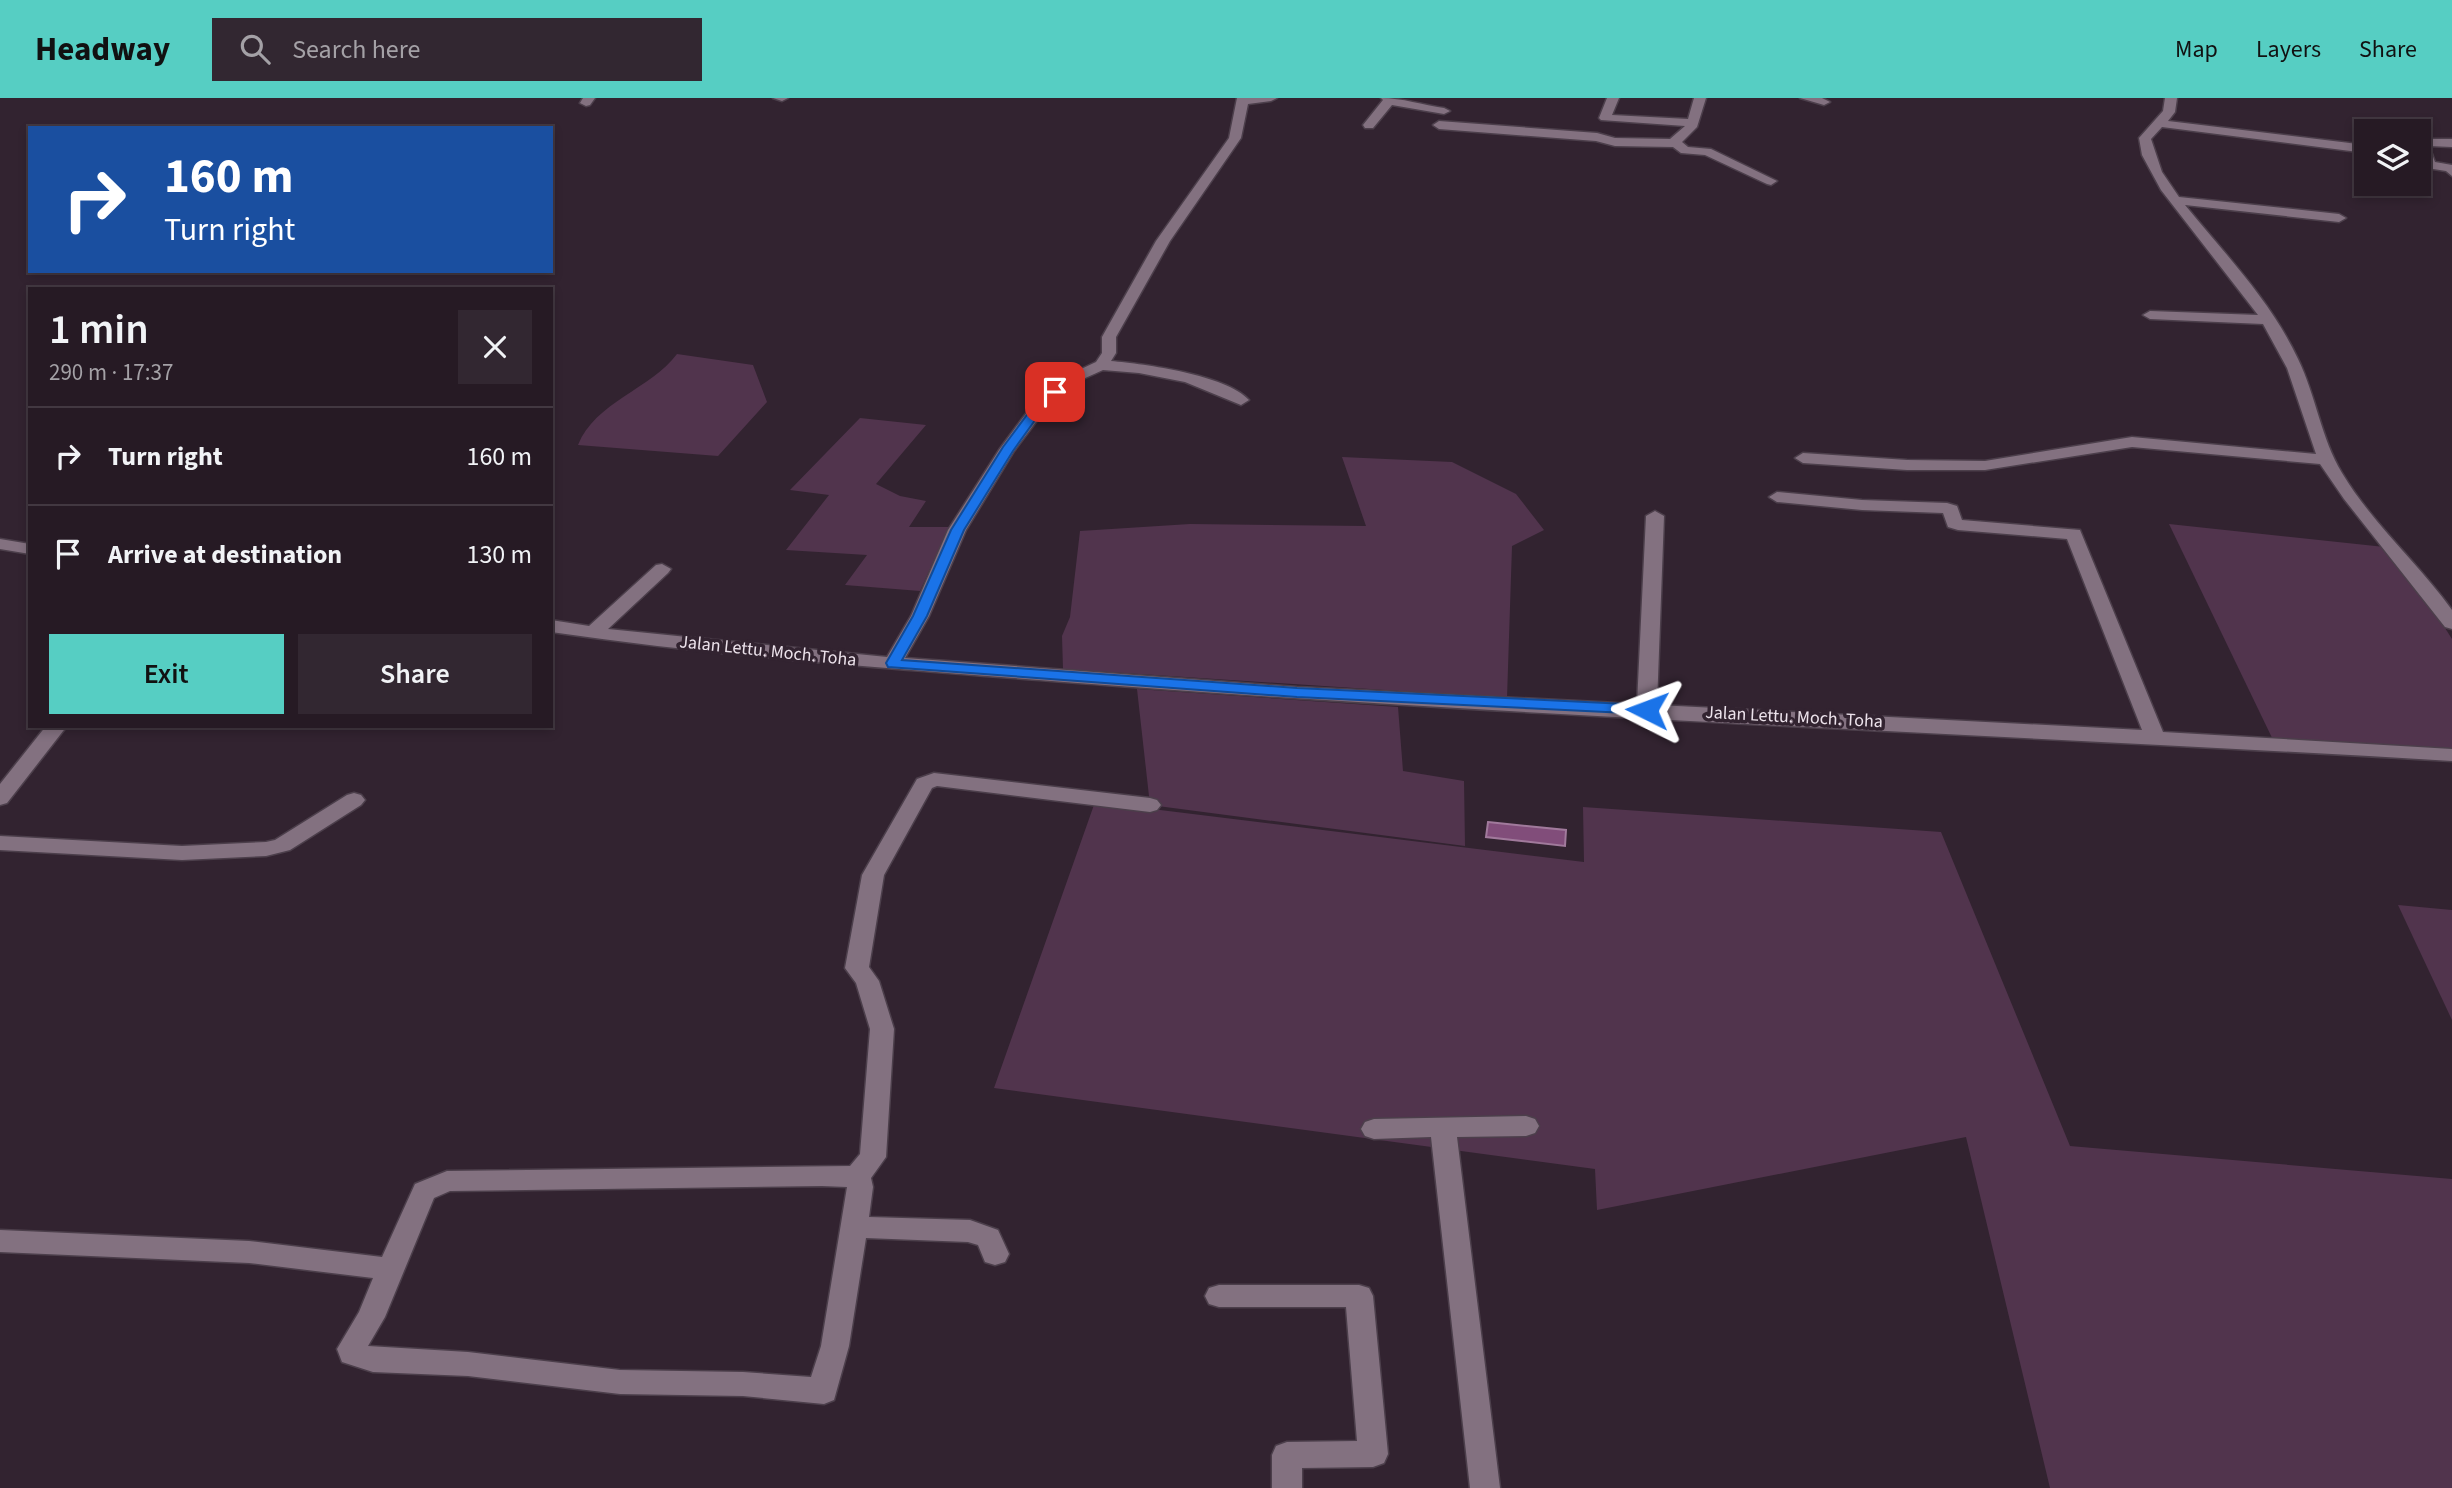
<!DOCTYPE html>
<meta charset="utf-8">
<style>
body{margin:0;font-family:"Source Sans 3",sans-serif;background:#322731;color:#f1f3f6;height:100vh;display:flex;flex-direction:column;font-size:26px;white-space:nowrap}
*{box-sizing:border-box;margin:0}
p{font-size:23px;color:#a4a1a6}
.icon{flex:none;width:38px;height:38px;fill:none;stroke:currentColor;stroke-width:2;stroke-linecap:round;stroke-linejoin:round}
.map{position:relative;flex:1;overflow:hidden}
.drawer{position:absolute;left:28px;top:189px;width:525px;height:441px;display:flex;flex-direction:column;background:#261a24;border-radius:0px;box-shadow:0 4px 10px #0003,0 0 0 2px #423841}
.drawer>*{flex:none}
.top-card{position:absolute;left:28px;top:28px;width:525px;height:147px;border-radius:0px;box-shadow:0 4px 10px #0003,0 0 0 2px #423841;background:#1a4fa0;color:#fff;overflow:hidden}
.fabs{position:absolute;left:2354px;top:21px;display:grid;gap:14px}
.fabs a{display:grid;place-items:center;width:77px;height:77px;border-radius:0px;background:#261a24;box-shadow:0 4px 10px #0003,0 0 0 2px #423841;font-size:35px}
.pin{position:absolute;display:grid;place-items:center;width:60px;height:60px;color:#fff;margin:-30px;border-radius:14px;box-shadow:0 4px 10px #0006}
.me{position:absolute;width:77px;margin:-38px;rotate:273deg;stroke-linejoin:round;filter:drop-shadow(0 0 5px #0008)}
.turn{display:flex;align-items:center;gap:24px;height:147px;padding:0 21px;font-size:32px}
.turn .icon{width:91px;height:91px;stroke-width:2.5}
.turn b{display:block;font-size:49px;line-height:60px}
.round{display:grid;place-items:center;flex:none;width:74px;height:74px;border-radius:0px;background:#322731}
.summary{display:flex;align-items:center;justify-content:space-between;height:119px;padding:0 21px}
h1{font-size:42px;font-weight:600;line-height:52px}
.cta{display:flex;gap:14px;margin-top:auto;padding:14px 21px}
.cta a{flex:1;height:80px;border-radius:0px;background:#56cec3;color:#111;font-size:28px;font-weight:600;line-height:80px;text-align:center}
.cta a+a{background:#322731;color:#f1f3f6}
ul{padding:0;list-style:none}
li{display:flex;align-items:center;gap:21px;height:98px;padding:0 21px;border-top:2px solid #423841}
li div{flex:1}
li b{display:block;font-size:26px}
li em{font-style:normal}
header{display:flex;align-items:center;gap:42px;box-sizing:border-box;height:98px;padding:0 35px;background:#56cec3;color:#111}
header strong{font-size:33px}
nav{display:flex;gap:38px;margin-inline-start:auto;font-size:24px}
.search{width:490px;height:63px;background:#322731;display:flex;align-items:center;gap:18px;box-sizing:border-box;padding:0 24px;border-radius:0px;color:#a4a1a6;font-size:26px}
.map>svg:first-child{display:block}
.green{fill:#51344d}
.water{fill:#814d7a;stroke:#a17a9c;stroke-width:2}
.lines{fill:none;stroke-linecap:round;stroke-linejoin:round}
.street-casing{stroke:#4c3f4b;stroke-width:3}
.street{fill:#837180;fill-rule:evenodd}
.route{fill:#1a73e8;stroke:#114b97;stroke-width:2}
.labels{text-anchor:middle;dominant-baseline:central;stroke-width:7;stroke-linejoin:round;paint-order:stroke}
.street-label{font-size:18px;fill:#ece2eb;stroke:#322330}
</style>
<header>
<strong>Headway</strong>
<div class="search"><svg class="icon" aria-label="search" viewBox="0 0 24 24"><circle cx="10" cy="10" r="6"/><path d="M15 15l6 6"/></svg>Search here</div>
<nav><a>Map</a><a>Layers</a><a>Share</a></nav>
</header>
<div class="map">
<svg width="2452" height="1390" viewBox="0 0 2452 1390">
<rect width="100%" height="100%" fill="#322330"/>
<!-- green -->
<g class="green">
<path d="M 677,256 L 753,267 L 767,304 L 718,358 L 578,347 C 595,304 651,291 677,256 Z"/>
<path d="M 860,320 L 926,327 L 876,386 L 900,398 L 926,403 L 909,429 L 949,429 L 920,493 L 845,487 L 867,457 L 786,452 L 829,397 L 790,392 Z"/>
<path d="M 1342,359 L 1452,364 L 1516,396 L 1544,432 L 1512,448 L 1507,600 L 1063,571 L 1062,538 L 1070,519 L 1080,433 L 1190,426 L 1366,428 Z"/>
<path d="M 2169,426 L 2394,450 L 2452,541 L 2452,657 L 2275,646 Z"/>
<path d="M 1137,591 L 1398,609 L 1403,673 L 1464,683 L 1465,748 L 1150,707 Z"/>
<path d="M 1095,704 L 1584,764 L 1583,709 L 1941,734 L 2070,1048 L 2452,1081 L 2452,1390 L 2050,1390 L 1966,1039 L 1597,1112 L 1595,1071 L 994,990 Z"/>
<path d="M 2398,807 L 2452,812 L 2452,922 Z"/>
</g>
<!-- water -->
<path class="water" d="M 1488,724 L 1566,732 L 1565,748 L 1486,739 Z"/>
<g class="lines">
<!-- street casing -->
<g class="street-casing">
<g id="street">
<path d="M 583,0 L 595,0 L 590,7 L 586,8 L 580,5 Z"/>
<path d="M 773,0 L 788,0 L 782,3 Z"/>
<path d="M 1237,0 L 1277,0 L 1271,3 L 1248,6 L 1241,40 L 1170,143 L 1116,239 L 1116,255 L 1111,263 C 1145,266 1226,277 1249,302 L 1241,307 L 1185,284 L 1139,275 L 1103,272 L 1072,286 L 1048,308 L 1014,353 L 966,432 L 929,518 L 905,560 L 1297,589 L 1637,606 L 1646,418 L 1655,413 L 1664,418 L 1657,607 L 2142,632 L 2067,441 L 1958,432 L 1948,429 L 1943,415 L 1862,412 L 1777,404 L 1769,399 L 1777,394 L 1862,402 L 1947,405 L 1957,408 L 1962,422 L 2080,432 L 2163,634 L 2452,651 L 2452,663 C 2012,637 1572,621 1133,589 C 939,574 744,562 551,534 L 551,522 L 589,528 L 656,467 L 662,466 L 671,471 L 668,475 L 608,531 L 887,559 L 911,518 L 948,432 L 999,352 L 1036,302 L 1062,280 L 1096,264 L 1102,255 L 1102,239 L 1156,143 L 1229,40 Z"/>
<path d="M 1381,0 C 1402,0 1423,7 1444,10 L 1450,13 L 1444,16 L 1392,7 L 1373,30 L 1365,30 L 1363,27 L 1383,2 Z"/>
<path d="M 1607,0 L 1619,0 L 1612,17 L 1688,21 L 1694,0 L 1706,0 L 1697,29 L 1682,44 L 1688,49 L 1711,51 L 1777,83 L 1771,87 L 1767,86 L 1705,57 L 1681,55 L 1673,49 L 1615,48 L 1596,43 L 1439,31 L 1433,27 L 1439,23 L 1597,35 L 1615,40 L 1670,41 L 1685,28 L 1601,22 L 1599,20 Z"/>
<path d="M 1800,0 L 1822,0 L 1830,4 L 1824,7 Z"/>
<path d="M 2165,0 L 2177,0 L 2175,14 L 2168,23 L 2366,47 L 2366,55 L 2162,29 L 2151,41 L 2162,74 L 2179,99 L 2339,116 L 2346,120 L 2339,124 L 2185,107 C 2225,156 2271,203 2298,261 C 2316,298 2321,340 2342,375 C 2372,425 2418,465 2452,512 L 2452,531 L 2445,529 L 2344,401 L 2320,366 L 2132,349 L 1985,372 L 1907,372 L 1803,365 L 1795,360 L 1803,355 L 1907,362 L 1985,363 L 2132,339 L 2316,356 L 2287,270 L 2263,226 L 2150,221 L 2143,217 L 2150,213 L 2258,217 L 2161,92 L 2142,57 L 2139,40 L 2163,13 Z"/>
<path d="M 2418,41 L 2452,41 L 2452,49 L 2429,48 L 2435,64 L 2452,67 L 2452,78 L 2446,73 L 2427,70 L 2418,62 Z"/>
<path d="M 0,441 L 30,446 L 30,456 L 0,451 Z"/>
<path d="M 46,628 L 67,628 L 7,705 L 0,707 L 0,686 Z"/>
<path d="M 934,675 L 1150,700 L 1157,702 L 1161,707 L 1157,712 L 1150,714 L 937,688 L 932,690 L 884,777 L 869,869 L 879,883 L 894,931 L 886,1059 L 871,1080 L 873,1089 L 869,1119 L 970,1122 L 998,1132 L 1009,1156 L 1005,1164 L 995,1167 L 985,1164 L 978,1147 L 968,1144 L 866,1140 L 849,1248 L 834,1302 L 824,1306 L 743,1298 L 620,1296 L 468,1278 L 373,1274 L 342,1264 L 337,1251 L 359,1214 L 373,1180 L 249,1165 L 0,1154 L 0,1132 L 249,1143 L 382,1159 L 415,1086 L 447,1073 L 850,1068 L 860,1056 L 870,931 L 856,885 L 845,870 L 862,777 L 917,681 ZM 822,1088 L 847,1089 L 821,1248 L 811,1279 L 743,1274 L 620,1272 L 468,1254 L 368,1248 L 385,1219 L 434,1100 L 450,1093 Z"/>
<path d="M 354,695 L 361,697 L 365,702 L 361,707 L 290,752 L 266,758 L 182,762 L 0,752 L 0,738 L 182,748 L 266,744 L 275,742 L 347,697 Z"/>
<path d="M 1526,1018 L 1535,1021 L 1539,1028 L 1535,1035 L 1526,1038 L 1457,1039 L 1500,1390 L 1470,1390 L 1431,1039 L 1374,1041 L 1365,1038 L 1361,1031 L 1365,1024 L 1374,1021 Z"/>
<path d="M 1219,1187 L 1359,1187 L 1369,1190 L 1373,1198 L 1388,1356 L 1384,1365 L 1373,1369 L 1302,1370 L 1302,1390 L 1272,1390 L 1272,1357 L 1276,1348 L 1287,1344 L 1357,1343 L 1346,1209 L 1219,1209 L 1209,1206 L 1205,1198 L 1209,1190 Z"/>
</g>
</g>
<!-- street -->
<use href="#street" class="street"/>
</g>
<!-- route -->
<path class="route" d="M 1055,290 L 1061,294 L 1046,307 L 1013,353 L 964,432 L 927,518 L 902,562 L 1297,590 L 1647,607 L 1655,612 L 1647,616 L 1297,599 L 888,569 L 886,565 L 913,518 L 951,432 L 1003,349 L 1038,302 Z"/>
<g class="labels">
<!-- street labels -->
<g class="street-label">
<text transform="translate(768 553) rotate(6)">Jalan Lettu. Moch. Toha</text>
<text transform="translate(1794 619) rotate(3)">Jalan Lettu. Moch. Toha</text>
</g>
</g>
</svg>
<div class="fabs">
<a><svg class="icon" aria-label="layers" viewBox="0 0 24 24"><path d="M12 4l9 5-9 5-9-5zM3 14l9 5 9-5"/></svg></a>
</div>
<div class="pin" style="left:1055px;top:294px;background:#d93025"><svg class="icon" aria-label="arrive" viewBox="0 0 24 24"><path d="M6 21V4h12l-3 4 3 4H6"/></svg></div>
<svg class="me" style="left:1647px;top:612px" viewBox="-20 -20 40 40"><path d="M0-17L14 15 0 8-14 15z" fill="#1a73e8" stroke="#fff" stroke-width="4"/></svg>
<div class="top-card">
<div class="turn"><svg class="icon" aria-label="right" viewBox="0 0 24 24"><path d="M7 20v-9h11M14 6l5 5-5 5"/></svg><div><b>160 m</b>Turn right</div></div>
</div>
<section class="drawer">
<div class="summary"><div><h1>1 min</h1><p>290 m · 17:37</p></div><a class="round"><svg class="icon" aria-label="close" viewBox="0 0 24 24"><path d="M6 6l12 12M18 6L6 18"/></svg></a></div>
<ul>
<li><svg class="icon" aria-label="right" viewBox="0 0 24 24"><path d="M7 20v-9h11M14 6l5 5-5 5"/></svg><div><b>Turn right</b></div><em>160 m</em></li>
<li><svg class="icon" aria-label="arrive" viewBox="0 0 24 24"><path d="M6 21V4h12l-3 4 3 4H6"/></svg><div><b>Arrive at destination</b></div><em>130 m</em></li>
</ul>
<div class="cta"><a>Exit</a><a>Share</a></div>
</section>
</div>
